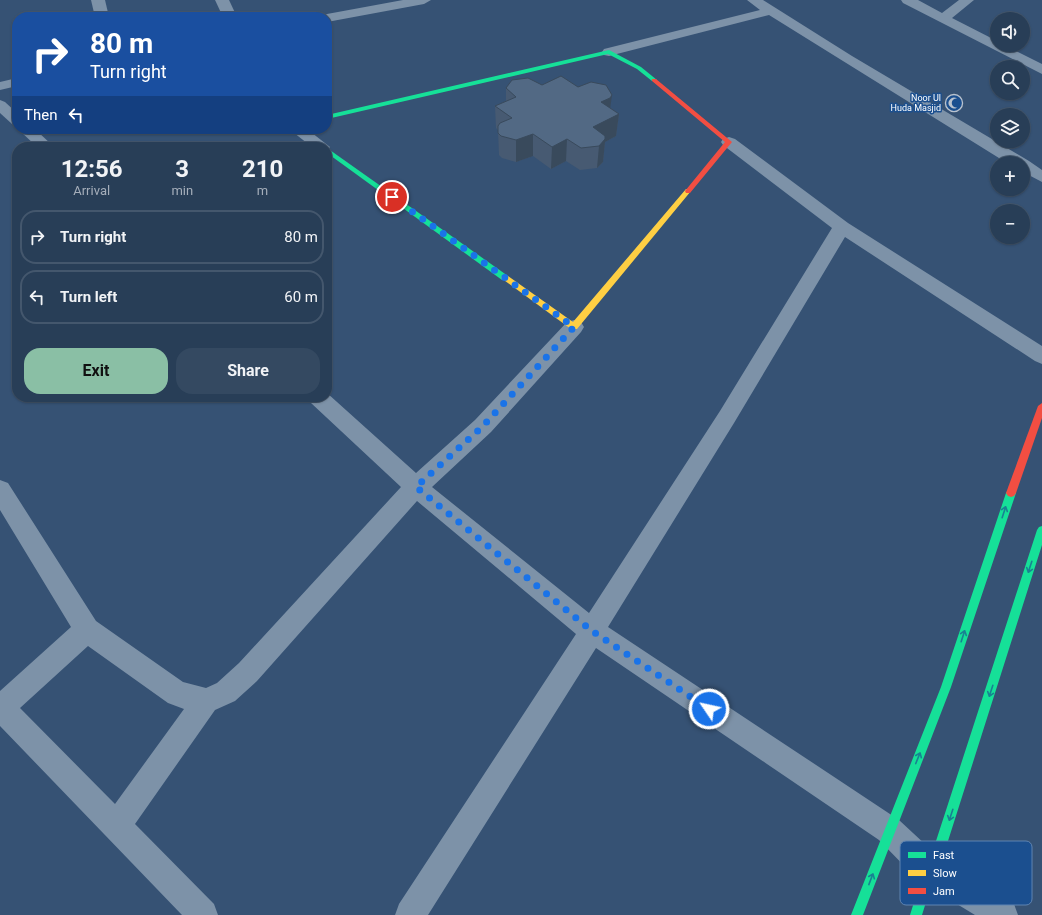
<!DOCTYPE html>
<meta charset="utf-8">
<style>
body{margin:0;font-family:Roboto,sans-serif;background:#344961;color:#f1f3f6;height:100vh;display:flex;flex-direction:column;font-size:15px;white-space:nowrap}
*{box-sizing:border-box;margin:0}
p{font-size:13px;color:#a5aeba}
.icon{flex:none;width:22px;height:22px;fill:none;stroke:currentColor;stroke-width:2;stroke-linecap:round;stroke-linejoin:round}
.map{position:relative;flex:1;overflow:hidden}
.side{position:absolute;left:12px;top:142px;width:320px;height:260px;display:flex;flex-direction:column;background:#283e57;border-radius:16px;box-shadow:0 1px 3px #0004,0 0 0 1px #44576d}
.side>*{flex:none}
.hud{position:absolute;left:12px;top:12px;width:320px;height:122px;border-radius:16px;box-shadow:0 1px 3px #0004,0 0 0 1px #44576d;background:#1a4fa0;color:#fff;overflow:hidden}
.controls{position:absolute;left:990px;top:12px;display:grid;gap:8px}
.controls a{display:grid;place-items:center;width:40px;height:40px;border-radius:50%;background:#283e57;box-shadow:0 1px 3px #0004,0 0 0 1px #44576d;font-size:20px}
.pin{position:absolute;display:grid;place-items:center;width:34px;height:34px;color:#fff;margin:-17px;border:2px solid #fff;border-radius:50%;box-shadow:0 1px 4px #0007}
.me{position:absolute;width:44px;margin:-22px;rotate:304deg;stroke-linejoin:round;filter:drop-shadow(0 0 3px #0008)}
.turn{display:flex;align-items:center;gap:14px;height:84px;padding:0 12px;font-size:18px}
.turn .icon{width:52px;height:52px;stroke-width:2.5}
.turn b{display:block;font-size:28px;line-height:34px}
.then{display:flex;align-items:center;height:38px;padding:0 12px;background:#0003;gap:8px;font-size:15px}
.eta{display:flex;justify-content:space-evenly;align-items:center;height:68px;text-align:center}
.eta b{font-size:24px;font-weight:700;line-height:28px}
.button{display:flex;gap:8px;margin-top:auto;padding:8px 12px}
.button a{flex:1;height:46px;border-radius:16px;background:#8abfa5;color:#111;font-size:16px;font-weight:700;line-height:46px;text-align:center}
.button a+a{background:#344961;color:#f1f3f6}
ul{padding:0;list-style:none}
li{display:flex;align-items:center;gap:12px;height:54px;margin:0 8px 6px;padding:0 4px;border:2px solid #44576d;border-radius:16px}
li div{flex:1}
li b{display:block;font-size:15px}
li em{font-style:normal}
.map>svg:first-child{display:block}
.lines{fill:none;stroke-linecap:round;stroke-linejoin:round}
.street{fill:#7d92a8;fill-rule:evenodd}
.fast{fill:#16e098;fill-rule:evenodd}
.slow{fill:#ffcf43;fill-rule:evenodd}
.jam{fill:#f24e42;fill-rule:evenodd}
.wall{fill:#475a72}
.shaded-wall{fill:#394a5c}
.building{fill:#526984;stroke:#394a5c}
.oneway{stroke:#198292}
.route{stroke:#1a73e8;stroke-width:7;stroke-dasharray:0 12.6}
.labels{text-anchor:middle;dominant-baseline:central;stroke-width:3;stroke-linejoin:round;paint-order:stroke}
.far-poi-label{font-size:9px;fill:#fff;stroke:#1b4f8f;text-anchor:end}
.key{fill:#1b4f8f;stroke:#5f84b1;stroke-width:1}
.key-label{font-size:11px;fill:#fff}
</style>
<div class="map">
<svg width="1042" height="915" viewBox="0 0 1042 915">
<rect width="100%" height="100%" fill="#365274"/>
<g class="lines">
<!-- street -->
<g class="street">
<path d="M 91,0 L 105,0 L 109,17 L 95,17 Z"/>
<path d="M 215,0 L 229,0 L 237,17 L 223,17 Z"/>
<path d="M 403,0 L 431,0 L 424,4 L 327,22 L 327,17 L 321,17 L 327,14 Z"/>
<path d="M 747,0 L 763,0 L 852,56 L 1029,161 L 1042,170 L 1042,182 L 1023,172 L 1023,163 L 1007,163 L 769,15 L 609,56 L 604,55 L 602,52 L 604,49 L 760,10 Z"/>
<path d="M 901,0 L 918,0 L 942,13 L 959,0 L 974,0 L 952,18 L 997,41 L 997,45 L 1004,45 L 1042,64 L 1042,74 L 903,3 Z"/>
<path d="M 17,78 L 17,86 L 0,90 L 0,82 Z"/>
<path d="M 0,100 L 5,102 L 17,113 L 17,126 L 12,124 L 0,113 Z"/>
<path d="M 18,129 L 35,129 L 54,147 L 37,147 Z"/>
<path d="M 289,129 L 307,129 L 330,147 L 327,151 L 327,147 L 312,147 Z"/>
<path d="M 729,137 L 735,139 L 848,223 L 1042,346 L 1042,364 L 1035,361 L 845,237 L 734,423 L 608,627 L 899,820 L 941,859 L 1014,904 L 1018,915 L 975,915 L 919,881 L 879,840 L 596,648 L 428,915 L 395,915 L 399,904 L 576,634 L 417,501 L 257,681 L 235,701 L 215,710 L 135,824 L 214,904 L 218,915 L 182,915 L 0,726 L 0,691 L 71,627 L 0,510 L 0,480 L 8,483 L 96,621 L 183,682 L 206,688 L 217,683 L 239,663 L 401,487 L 311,403 L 308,397 L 327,397 L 327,393 L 416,473 L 475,420 L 567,322 L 574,320 L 581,322 L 584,327 L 581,332 L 491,432 L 432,487 L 589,613 L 720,411 L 832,228 L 723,145 L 721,142 L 723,139 ZM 88,646 L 168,703 L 184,709 L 115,804 L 20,708 Z"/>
</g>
<!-- fast -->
<g class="fast">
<path d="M 609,50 L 641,67 L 657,80 L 652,81 L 637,69 L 608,54 L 327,119 L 327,115 Z"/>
<path d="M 327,148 L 508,276 L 508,280 L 502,280 L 327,153 Z"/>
<path d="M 1011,489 L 1014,490 L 1016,493 L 951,687 L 863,915 L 851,915 L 941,687 L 1006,493 L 1008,490 Z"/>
<path d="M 1042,526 L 1042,545 L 948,841 L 936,870 L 922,915 L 910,915 L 924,870 L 936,841 L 1037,530 L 1039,527 Z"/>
</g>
<!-- slow -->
<path class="slow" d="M 686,189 L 690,189 L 691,191 L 577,329 L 571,329 L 501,278 L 502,276 L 508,276 L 573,322 Z"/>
<!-- jam -->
<g class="jam">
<path d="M 652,79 L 656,79 L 732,142 L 690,193 L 686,193 L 685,191 L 725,142 L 652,81 Z"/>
<path d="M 1042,403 L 1042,418 L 1016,493 L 1014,496 L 1011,497 L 1008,496 L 1006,493 L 1038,406 Z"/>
</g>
</g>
<!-- wall -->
<path class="wall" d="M 542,85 L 610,108 L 619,114 L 616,136 L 605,142 L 603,162 L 597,168 L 580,170 L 566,161 L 551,169 L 533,156 L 516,162 L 502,158 L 499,155 L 498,130 L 496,128 L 495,106 L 506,101 L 506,88 Z"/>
<!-- shaded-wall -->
<g class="shaded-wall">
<path d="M 612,95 L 609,117 L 619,114 L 616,136 L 605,142 L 603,162 L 597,168 L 599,146 L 593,127 L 601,102 Z"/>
<path d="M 533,134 L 533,156 L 516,162 L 516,140 Z"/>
<path d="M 567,139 L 566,161 L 551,169 L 552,147 Z"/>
</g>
<!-- building -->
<path class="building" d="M 561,76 L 578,87 L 591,82 L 606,85 L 612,95 L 610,98 L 601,102 L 619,114 L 593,127 L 605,136 L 605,139 L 599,146 L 581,148 L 567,139 L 552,147 L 533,134 L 516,140 L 501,136 L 498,133 L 498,126 L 500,123 L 512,118 L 495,106 L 516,97 L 506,88 L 512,80 L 528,78 L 542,85 Z"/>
<!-- one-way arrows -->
<defs><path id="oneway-shaft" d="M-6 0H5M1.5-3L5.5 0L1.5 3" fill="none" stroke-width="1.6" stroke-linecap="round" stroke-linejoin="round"/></defs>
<g class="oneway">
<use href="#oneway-shaft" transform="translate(1004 512) rotate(-72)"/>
<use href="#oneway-shaft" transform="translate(1030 567) rotate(108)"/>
<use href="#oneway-shaft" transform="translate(963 636) rotate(-72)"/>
<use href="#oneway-shaft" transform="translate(991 691) rotate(108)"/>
<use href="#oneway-shaft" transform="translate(918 758) rotate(-68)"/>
<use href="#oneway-shaft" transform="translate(951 815) rotate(108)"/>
<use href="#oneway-shaft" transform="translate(871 879) rotate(-69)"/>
</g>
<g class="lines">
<!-- route -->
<path class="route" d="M 392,197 L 574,327 L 483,426 L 416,487 L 592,631 L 709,709"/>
</g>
<!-- icons -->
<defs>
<g id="mosque-ring" transform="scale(0.9)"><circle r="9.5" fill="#1b4f8f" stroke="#b9c2ce" stroke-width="1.5"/><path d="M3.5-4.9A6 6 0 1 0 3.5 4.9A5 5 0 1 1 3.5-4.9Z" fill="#b9c2ce"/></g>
</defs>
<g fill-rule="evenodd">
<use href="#mosque-ring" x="954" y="103"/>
</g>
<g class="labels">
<!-- far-poi labels -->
<g class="far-poi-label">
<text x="941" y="98">Noor Ul<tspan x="941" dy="10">Huda Masjid</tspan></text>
</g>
</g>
<!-- legend -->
<rect x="900" y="841" width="132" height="64" rx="6" class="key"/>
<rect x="908" y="852" width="18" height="6" fill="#16e098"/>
<rect x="908" y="870" width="18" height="6" fill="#ffcf43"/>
<rect x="908" y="888" width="18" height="6" fill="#f24e42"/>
<g class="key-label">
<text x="933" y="859">Fast</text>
<text x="933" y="877">Slow</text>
<text x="933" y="895">Jam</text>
</g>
</svg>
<div class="controls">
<a><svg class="icon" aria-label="sound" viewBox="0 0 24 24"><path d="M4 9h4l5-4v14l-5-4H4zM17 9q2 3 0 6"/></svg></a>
<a><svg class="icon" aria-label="search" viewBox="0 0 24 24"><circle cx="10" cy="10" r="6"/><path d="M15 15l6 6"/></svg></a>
<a><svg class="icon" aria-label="layers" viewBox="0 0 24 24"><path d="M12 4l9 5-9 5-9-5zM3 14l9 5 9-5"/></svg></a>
<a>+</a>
<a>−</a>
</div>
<div class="pin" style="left:392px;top:197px;background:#d93025"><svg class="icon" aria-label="arrive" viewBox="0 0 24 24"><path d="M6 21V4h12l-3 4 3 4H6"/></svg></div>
<svg class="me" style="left:709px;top:709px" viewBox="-20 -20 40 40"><circle r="17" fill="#1a73e8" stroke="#fff" stroke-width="3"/><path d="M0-11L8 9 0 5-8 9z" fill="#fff"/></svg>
<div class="hud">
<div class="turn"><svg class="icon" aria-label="right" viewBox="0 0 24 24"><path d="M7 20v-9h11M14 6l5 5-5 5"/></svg><div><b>80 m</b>Turn right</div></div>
<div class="then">Then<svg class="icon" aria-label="left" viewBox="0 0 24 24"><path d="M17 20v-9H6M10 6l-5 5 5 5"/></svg></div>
</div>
<section class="side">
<div class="eta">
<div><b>12:56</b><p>Arrival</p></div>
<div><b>3</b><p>min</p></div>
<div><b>210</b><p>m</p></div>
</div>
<ul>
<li><svg class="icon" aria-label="right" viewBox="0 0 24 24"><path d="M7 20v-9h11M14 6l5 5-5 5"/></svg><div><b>Turn right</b></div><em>80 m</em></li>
<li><svg class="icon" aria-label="left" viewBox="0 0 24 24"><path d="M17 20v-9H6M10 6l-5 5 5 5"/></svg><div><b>Turn left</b></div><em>60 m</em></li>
</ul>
<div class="button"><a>Exit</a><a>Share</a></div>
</section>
</div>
